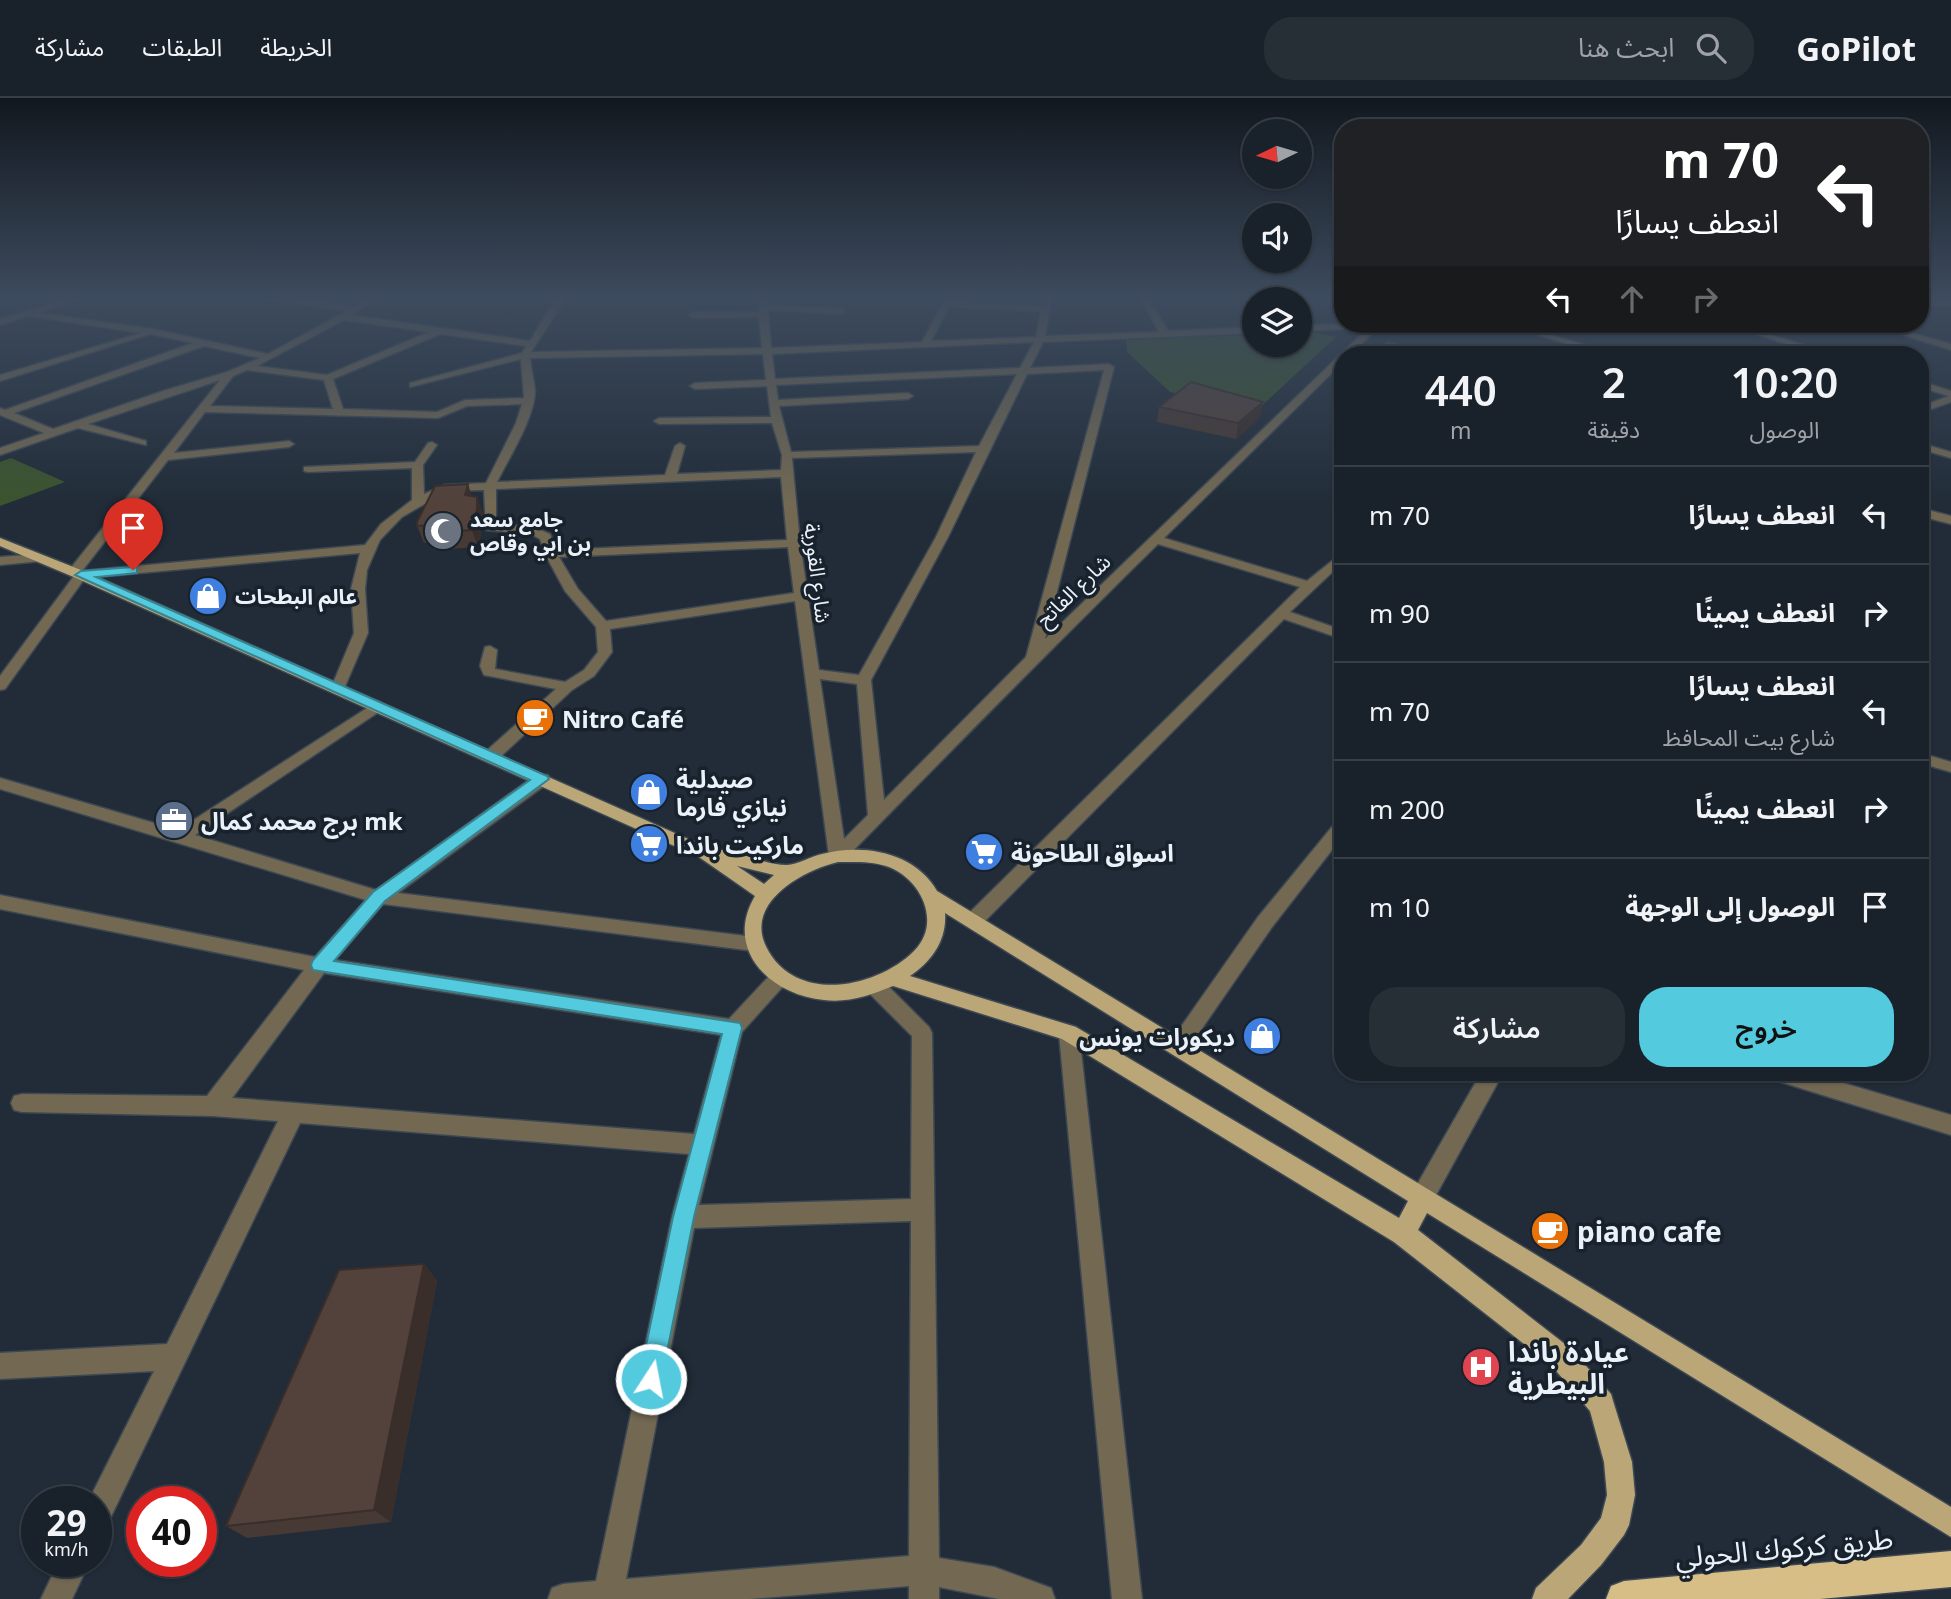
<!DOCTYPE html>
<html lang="ar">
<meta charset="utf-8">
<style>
body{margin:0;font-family:"Noto Sans","Noto Sans Arabic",sans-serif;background:#262e36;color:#f1f3f6;direction:rtl;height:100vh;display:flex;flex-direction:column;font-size:26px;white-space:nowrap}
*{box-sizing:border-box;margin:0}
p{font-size:23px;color:#9fa3a8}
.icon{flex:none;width:38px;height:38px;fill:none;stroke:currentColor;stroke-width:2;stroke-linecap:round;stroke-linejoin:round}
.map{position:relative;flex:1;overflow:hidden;direction:ltr}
.details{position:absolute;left:1334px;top:248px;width:595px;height:735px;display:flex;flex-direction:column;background:#19212a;border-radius:28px;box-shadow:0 2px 5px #0004,0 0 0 2px #373e47;direction:rtl}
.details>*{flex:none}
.hud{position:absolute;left:1334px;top:21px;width:595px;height:214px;border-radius:28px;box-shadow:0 2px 5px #0004,0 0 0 2px #373e47;direction:rtl;background:#202124;color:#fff;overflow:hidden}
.needle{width:46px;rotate:265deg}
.controls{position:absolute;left:1242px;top:21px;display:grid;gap:14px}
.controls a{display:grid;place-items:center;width:70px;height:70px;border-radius:50%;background:#19212a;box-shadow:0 2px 5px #0004,0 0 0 2px #373e47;font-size:35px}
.speed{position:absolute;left:21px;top:1388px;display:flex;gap:14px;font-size:35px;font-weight:700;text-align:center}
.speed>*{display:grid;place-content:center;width:91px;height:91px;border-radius:50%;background:#19212a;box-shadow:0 2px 5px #0004,0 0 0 2px #373e47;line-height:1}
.speed small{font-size:18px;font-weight:400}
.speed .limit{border:10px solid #d22;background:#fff;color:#111}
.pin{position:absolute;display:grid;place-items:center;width:60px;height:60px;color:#fff;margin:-72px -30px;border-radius:50% 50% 50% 0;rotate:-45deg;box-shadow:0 0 7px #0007}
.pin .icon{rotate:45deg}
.me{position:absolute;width:77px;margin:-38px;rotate:11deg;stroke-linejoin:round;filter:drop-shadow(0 0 5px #0008)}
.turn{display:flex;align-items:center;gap:24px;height:147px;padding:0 35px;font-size:32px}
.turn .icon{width:91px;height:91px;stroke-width:2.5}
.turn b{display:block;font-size:49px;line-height:60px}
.lanes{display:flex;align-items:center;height:66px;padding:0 35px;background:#0003;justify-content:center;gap:35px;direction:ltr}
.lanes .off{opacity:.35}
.eta{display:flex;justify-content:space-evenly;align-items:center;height:119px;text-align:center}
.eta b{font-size:42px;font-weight:600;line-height:49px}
.primary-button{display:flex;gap:14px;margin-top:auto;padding:14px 35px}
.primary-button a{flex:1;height:80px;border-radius:28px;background:#54cade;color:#111;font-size:28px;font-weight:600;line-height:80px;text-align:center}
.primary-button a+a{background:#262e36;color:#f1f3f6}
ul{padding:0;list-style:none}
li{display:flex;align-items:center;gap:21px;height:98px;padding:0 35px;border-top:2px solid #373e47}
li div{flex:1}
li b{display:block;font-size:26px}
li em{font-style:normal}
header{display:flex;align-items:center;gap:42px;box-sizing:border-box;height:98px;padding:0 35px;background:#19212a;border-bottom:2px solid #373e47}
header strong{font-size:33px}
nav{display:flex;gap:38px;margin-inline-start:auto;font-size:24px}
.search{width:490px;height:63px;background:#262e36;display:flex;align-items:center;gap:18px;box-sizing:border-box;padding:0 24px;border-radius:28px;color:#9fa3a8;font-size:26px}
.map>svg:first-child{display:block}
.green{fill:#3b542d}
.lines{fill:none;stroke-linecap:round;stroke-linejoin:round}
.minor-casing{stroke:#3d4853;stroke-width:3}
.major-casing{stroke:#3d4853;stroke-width:3}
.highway-casing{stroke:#3d4853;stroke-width:3}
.minor{fill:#736953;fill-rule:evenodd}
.major{fill:#bba677;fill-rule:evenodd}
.highway{fill:#d7be86;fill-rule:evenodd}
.wall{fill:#473934}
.shaded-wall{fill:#3a2e2a}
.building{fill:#53423c;stroke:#3a2e2a;stroke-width:2}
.route{fill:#54cade;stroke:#378390;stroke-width:2}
.labels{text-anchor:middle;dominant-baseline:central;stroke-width:7;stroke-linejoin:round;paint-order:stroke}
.far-poi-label{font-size:21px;font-weight:bold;fill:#eaf1f9;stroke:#18222d;text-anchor:start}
.far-street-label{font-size:21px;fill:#eaf1f9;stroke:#18222d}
.poi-label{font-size:24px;font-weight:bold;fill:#eaf1f9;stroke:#18222d;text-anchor:start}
.near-poi-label{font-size:28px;font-weight:bold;fill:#eaf1f9;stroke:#18222d;text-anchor:start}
.near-street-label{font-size:28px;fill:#eaf1f9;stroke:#18222d}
</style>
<header>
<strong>GoPilot</strong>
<div class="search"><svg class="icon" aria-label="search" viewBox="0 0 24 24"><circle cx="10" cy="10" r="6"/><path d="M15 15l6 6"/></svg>ابحث هنا</div>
<nav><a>الخريطة</a><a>الطبقات</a><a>مشاركة</a></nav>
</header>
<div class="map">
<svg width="1951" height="1501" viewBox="0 0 1951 1501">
<rect width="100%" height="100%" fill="#212c38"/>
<!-- green -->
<g class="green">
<path d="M 1300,235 L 1318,235 L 1336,239 L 1255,314 L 1170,294 L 1127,254 L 1126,242 L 1255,237 L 1255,247 L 1300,247 Z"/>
<path d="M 1387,243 L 1444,257 L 1373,257 Z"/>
<path d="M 11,360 L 65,384 L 0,408 L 0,364 Z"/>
</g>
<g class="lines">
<!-- minor casing -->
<g class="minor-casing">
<g id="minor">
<path d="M 78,198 L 91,198 L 39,215 L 153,231 L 268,256 L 347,213 L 239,198 L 265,198 L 355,208 L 374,198 L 384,198 L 351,217 L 530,243 L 555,201 L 514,198 L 564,198 L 563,205 L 531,254 L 762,250 L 759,219 L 693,220 L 689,217 L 693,214 L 759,214 L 760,198 L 768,198 L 768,207 L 841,210 L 845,213 L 841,216 L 768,212 L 771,250 L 922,244 L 947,198 L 955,198 L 952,204 L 1042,208 L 1044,198 L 1052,198 L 1045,238 L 1159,234 L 1139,198 L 1184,198 L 1149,201 L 1168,233 L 1255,229 L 1255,235 L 1043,244 L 1030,270 L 1109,266 L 1114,269 L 1045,541 L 1368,230 L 1300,233 L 1300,227 L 1399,226 L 1379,229 L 1350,257 L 1342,257 L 1342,265 L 1164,440 L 1307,483 L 1342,455 L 1342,465 L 1290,514 L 1342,532 L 1342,541 L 1284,521 L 980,828 L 966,828 L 964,823 L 966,818 L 1300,489 L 1158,446 C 1052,550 947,657 844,762 L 838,764 L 829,758 L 795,503 L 610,531 L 612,554 L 594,578 L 572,592 L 497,662 L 485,662 L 483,658 L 485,654 L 556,591 L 484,577 L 480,568 L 485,549 L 490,548 L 497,552 L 495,571 L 565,584 L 584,572 L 598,554 L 596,529 L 565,493 L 545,456 L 540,441 L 531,436 L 486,432 L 484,392 L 447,393 L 402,419 L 380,442 L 367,472 L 365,491 L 368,535 L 343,593 L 338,594 L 331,590 L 354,535 L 351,491 L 360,455 L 85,480 L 5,591 L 0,592 L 0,578 L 74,478 L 69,474 L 70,471 L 220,282 L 88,326 L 146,343 L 146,347 L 78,330 L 0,357 L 0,350 L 44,335 L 0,317 L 0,310 L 5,312 L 193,245 L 150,236 L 0,283 L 0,277 L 141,235 L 28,218 L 0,227 L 0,221 ZM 949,209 L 1041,213 L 1036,239 L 931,243 ZM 344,222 L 429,234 L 327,277 L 257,268 ZM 440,236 L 526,248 L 522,255 L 410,285 L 410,289 L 521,261 L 524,300 L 465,302 L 437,314 L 343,311 L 333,281 ZM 1034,244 L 1020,270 L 775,281 L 772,256 ZM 204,248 L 260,260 L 227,274 L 163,293 L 53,331 L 14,315 ZM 763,256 L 766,282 L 695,285 L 690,288 L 695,291 L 767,288 L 771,319 L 659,320 L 654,323 L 659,326 L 772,325 L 782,357 L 781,372 L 677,376 L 685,348 L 680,345 L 675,348 L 665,377 L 497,384 C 509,360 535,319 535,293 C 534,282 531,270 530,260 ZM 247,272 L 324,282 L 333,311 L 210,308 L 233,278 ZM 1104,272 L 1026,559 L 884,702 L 871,582 L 948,439 L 1027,276 ZM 1017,276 L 979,348 L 791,354 L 779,308 L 908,301 L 913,298 L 908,295 L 778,302 L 776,287 ZM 522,306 L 516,325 L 486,385 L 445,387 L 424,396 L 423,367 L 437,347 L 432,344 L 428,345 L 415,364 L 304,369 L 304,373 L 308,374 L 412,370 L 412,402 L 381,426 L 365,447 L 82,473 L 168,362 L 289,349 L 294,346 L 289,343 L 174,355 L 205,314 L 438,320 L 467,308 ZM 976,354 L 936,439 L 859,577 L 819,572 L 800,445 L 792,360 ZM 781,379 L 787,442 L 556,452 L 550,436 L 533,429 L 496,426 L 496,391 ZM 788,449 L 794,495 L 606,523 L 578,491 L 559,459 ZM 820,581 L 857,586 L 868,717 L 844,741 Z"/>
<path d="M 1920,203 L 1951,204 L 1951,208 L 1920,207 Z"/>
<path d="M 1502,226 L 1514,226 L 1618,257 L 1604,257 Z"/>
<path d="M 1725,226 L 1737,226 L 1834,257 L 1820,257 Z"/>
<path d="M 1868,226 L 1880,226 L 1951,246 L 1951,252 Z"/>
<path d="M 1920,283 L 1951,293 L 1951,304 L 1920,315 L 1920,309 L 1949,298 L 1920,289 Z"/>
<path d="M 1920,345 L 1951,354 L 1951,360 L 1920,351 Z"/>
<path d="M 1920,410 L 1951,418 L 1951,426 L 1920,418 Z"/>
<path d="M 38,456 L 44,460 L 42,463 L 0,467 L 0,459 Z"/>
<path d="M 378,603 L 386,608 L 383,611 L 195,737 L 376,792 L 536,677 L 548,677 L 550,681 L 548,685 L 398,795 L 754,839 L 761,841 L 764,846 L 761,851 L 754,853 L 383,806 L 335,862 L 729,921 L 773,874 L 780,871 L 787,874 L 790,879 L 787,884 L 742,934 L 699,1107 L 911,1101 L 912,938 L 869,895 L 866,889 L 869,883 L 876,881 L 883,883 L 929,929 L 932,935 L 939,1460 L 994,1469 L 1051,1490 L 1055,1501 L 999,1501 L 939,1489 L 939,1501 L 909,1501 L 909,1488 L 750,1501 L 548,1501 L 552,1490 L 563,1486 L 596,1483 L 672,1119 L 689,1056 L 300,1025 L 106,1429 L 96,1433 L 96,1404 L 88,1404 L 154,1273 L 0,1281 L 0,1255 L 167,1246 L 278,1023 L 213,1018 L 22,1014 L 14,1012 L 11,1005 L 14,998 L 22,996 L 207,998 L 304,872 L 0,811 L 0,797 L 315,859 L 366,802 L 0,691 L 0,680 L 178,732 ZM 324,875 L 721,937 L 694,1036 L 232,1000 ZM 911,1123 L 909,1458 L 626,1481 L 694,1130 Z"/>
<path d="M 1920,655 L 1951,664 L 1951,674 L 1920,665 Z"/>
<path d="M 1342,722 L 1342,739 L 1272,829 L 1185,955 L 1178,958 L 1171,955 L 1168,949 L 1171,943 L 1258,819 L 1336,724 Z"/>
<path d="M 1069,927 L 1076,929 L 1079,935 L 1142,1501 L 1112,1501 L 1059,935 L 1062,929 Z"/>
<path d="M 1481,975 L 1503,975 L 1430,1108 L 1422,1111 L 1414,1108 L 1410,1100 L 1414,1092 Z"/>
<path d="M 1770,975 L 1810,975 L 1951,1017 L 1951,1037 L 1781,984 L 1773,981 Z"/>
<path d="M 59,1463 L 90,1463 L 72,1501 L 41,1501 Z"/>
</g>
</g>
<!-- major casing -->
<g class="major-casing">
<path id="major" d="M 0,440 L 86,474 L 713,752 C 737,750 762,767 787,767 C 797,767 812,758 822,756 C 863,745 915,754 937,793 L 1951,1409 L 1951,1439 L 1427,1115 L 1418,1132 L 1570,1250 L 1611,1296 L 1614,1306 L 1632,1364 L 1635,1397 L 1629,1427 L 1624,1437 L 1601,1467 L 1568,1501 L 1532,1501 L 1536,1490 L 1581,1447 L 1601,1420 L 1607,1397 L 1604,1364 L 1590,1313 L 1552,1268 L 1394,1144 L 1062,941 L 893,888 C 871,897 849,905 824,902 C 771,897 723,852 755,798 L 699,759 L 76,480 L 0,448 ZM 838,764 C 854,764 871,763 886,768 C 920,779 943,824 914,853 C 878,889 800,906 769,854 C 740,807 801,773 838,764 ZM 737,768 L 774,777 L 764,786 ZM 945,815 L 1408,1103 L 1399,1120 L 1076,929 L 910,878 C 932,863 947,842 945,815 Z"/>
</g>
<!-- highway casing -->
<g class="highway-casing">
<path id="highway" d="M 1951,1453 L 1951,1489 L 1820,1501 L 1606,1501 L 1611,1488 L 1624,1483 Z"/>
</g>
<!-- minor -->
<use href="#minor" class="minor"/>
<!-- major -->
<use href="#major" class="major"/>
<!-- highway -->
<use href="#highway" class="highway"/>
</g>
<!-- wall -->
<g class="wall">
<path d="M 1263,304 L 1260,319 L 1236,341 L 1157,324 L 1159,309 Z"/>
<path d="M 472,399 L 477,399 L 483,416 L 483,428 L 478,449 L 434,452 L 431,444 L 424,445 L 417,428 Z"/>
<path d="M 424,1166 L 437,1183 L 391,1424 L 247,1440 L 226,1428 Z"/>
</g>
<!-- shaded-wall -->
<g class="shaded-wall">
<path d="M 1263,304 L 1260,319 L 1236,341 L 1238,325 Z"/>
<path d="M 468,386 L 473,402 L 465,397 Z"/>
<path d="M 477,399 L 483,416 L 483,428 L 478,449 L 472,432 Z"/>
<path d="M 424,1166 L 437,1183 L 391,1424 L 374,1412 Z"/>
</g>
<!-- building -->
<g class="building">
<path d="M 1191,284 L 1263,304 L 1238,325 L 1159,309 Z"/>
<path d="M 468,386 L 465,397 L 477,399 L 477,411 L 472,432 L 427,435 L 429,427 L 417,428 L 417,424 L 435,388 Z"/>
<path d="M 424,1166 L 374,1412 L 226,1428 L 339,1172 Z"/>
</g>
<!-- sky -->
<linearGradient id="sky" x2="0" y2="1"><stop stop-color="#12181f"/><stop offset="0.49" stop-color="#3d4b5e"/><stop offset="1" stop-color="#3d4b5e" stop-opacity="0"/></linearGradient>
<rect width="1951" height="408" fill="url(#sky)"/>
<!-- route -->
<path class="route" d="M 133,469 L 137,470 L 137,475 L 96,479 L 547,678 L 549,681 L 385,803 L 334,863 L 740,925 L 742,930 L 694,1119 L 660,1289 L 651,1293 L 643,1289 L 639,1281 L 673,1119 L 722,936 L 313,872 L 311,867 L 313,862 L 373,794 L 530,682 L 75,477 L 81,473 Z"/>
<!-- icons -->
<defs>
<g id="mosque-disc" transform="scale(2.0125)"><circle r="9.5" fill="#6b7280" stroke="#18222d"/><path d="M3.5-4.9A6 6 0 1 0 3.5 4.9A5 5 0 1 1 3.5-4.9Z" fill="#fff"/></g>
<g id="shop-disc" transform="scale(2.0125)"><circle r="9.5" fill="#3f7fe0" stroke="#18222d"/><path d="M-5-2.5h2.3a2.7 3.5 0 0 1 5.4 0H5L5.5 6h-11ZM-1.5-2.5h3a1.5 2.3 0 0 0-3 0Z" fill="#fff"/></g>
<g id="cafe-disc" transform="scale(2.0125)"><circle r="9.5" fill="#e8710a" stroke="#18222d"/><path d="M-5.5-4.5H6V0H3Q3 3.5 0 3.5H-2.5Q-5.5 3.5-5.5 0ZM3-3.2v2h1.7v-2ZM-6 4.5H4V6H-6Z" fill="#fff"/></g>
<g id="office-disc" transform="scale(2.0125)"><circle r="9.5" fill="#5c6f8a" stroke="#18222d"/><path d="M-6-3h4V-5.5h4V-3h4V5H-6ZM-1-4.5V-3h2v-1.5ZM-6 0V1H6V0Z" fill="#fff"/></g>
<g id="supermarket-disc" transform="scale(2.0125)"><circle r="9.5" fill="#3f7fe0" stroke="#18222d"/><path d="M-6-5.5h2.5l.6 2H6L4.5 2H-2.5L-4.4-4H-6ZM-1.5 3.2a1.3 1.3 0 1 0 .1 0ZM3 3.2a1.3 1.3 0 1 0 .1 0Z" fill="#fff"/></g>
<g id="hospital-disc" transform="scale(2.0125)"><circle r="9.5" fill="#e0444e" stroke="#18222d"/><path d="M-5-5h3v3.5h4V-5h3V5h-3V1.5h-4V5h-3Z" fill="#fff"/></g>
</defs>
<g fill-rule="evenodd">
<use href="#mosque-disc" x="443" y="433"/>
<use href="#shop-disc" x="208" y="498"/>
<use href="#cafe-disc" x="535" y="620"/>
<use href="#shop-disc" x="649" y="694"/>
<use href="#office-disc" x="174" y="722"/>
<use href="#supermarket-disc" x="649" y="746"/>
<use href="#supermarket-disc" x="984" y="754"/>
<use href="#shop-disc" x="1262" y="938"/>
<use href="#cafe-disc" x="1550" y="1133"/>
<use href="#hospital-disc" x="1481" y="1269"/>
</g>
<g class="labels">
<!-- far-poi labels -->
<g class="far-poi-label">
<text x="470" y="421">جامع سعد<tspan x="470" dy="24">بن ابي وقاص</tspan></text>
<text x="235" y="498">عالم البطحات</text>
</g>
<!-- far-street labels -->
<g class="far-street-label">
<text transform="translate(818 475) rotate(83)">شارع القورية</text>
<text transform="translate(1073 492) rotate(-44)">شارع الفاتح</text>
</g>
<!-- poi labels -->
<g class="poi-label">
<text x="562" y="620">Nitro Café</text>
<text x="676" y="680">صيدلية<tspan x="676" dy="28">نيازي فارما</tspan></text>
<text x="201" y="722">برج محمد كمال mk</text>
<text x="676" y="746">ماركيت باندا</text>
<text x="1011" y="754">اسواق الطاحونة</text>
<text x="1235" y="938" text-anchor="end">ديكورات يونس</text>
</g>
<!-- near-poi labels -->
<g class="near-poi-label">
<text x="1577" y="1133">piano cafe</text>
<text x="1508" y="1253">عيادة باندا<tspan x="1508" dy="32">البيطرية</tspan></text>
</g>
<!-- near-street labels -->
<g class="near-street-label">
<text transform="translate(1784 1449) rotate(-5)">طريق كركوك الحولي</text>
</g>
</g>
</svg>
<div class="controls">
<a><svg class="needle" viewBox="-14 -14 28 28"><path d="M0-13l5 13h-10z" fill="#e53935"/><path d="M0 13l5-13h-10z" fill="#9fa3a8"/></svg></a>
<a><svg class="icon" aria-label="sound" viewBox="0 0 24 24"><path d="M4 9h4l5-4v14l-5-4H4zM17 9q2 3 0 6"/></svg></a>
<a><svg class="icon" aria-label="layers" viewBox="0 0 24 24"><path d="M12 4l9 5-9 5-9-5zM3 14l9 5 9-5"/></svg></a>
</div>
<div class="speed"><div>29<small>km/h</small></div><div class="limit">40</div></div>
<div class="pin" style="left:133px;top:472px;background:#d93025"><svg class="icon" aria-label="arrive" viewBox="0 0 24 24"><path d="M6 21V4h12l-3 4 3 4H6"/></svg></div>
<svg class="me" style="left:651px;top:1281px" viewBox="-20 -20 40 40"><circle r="17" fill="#54cade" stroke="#fff" stroke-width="3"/><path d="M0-11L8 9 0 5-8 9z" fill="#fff"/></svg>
<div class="hud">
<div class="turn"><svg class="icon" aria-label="left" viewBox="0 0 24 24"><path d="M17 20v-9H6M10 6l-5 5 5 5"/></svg><div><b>70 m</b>انعطف يسارًا</div></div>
<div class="lanes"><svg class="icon" aria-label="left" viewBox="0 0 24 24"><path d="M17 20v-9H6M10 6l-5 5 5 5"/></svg><svg class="icon off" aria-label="ahead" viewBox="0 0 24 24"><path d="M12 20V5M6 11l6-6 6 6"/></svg><svg class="icon off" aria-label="right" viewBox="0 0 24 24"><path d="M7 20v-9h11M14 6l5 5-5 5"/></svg></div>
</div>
<section class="details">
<div class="eta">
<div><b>10:20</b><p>الوصول</p></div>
<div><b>2</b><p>دقيقة</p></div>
<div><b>440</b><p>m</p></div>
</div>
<ul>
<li><svg class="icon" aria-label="left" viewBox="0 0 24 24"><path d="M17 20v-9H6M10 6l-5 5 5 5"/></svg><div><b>انعطف يسارًا</b></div><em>70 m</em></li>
<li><svg class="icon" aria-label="right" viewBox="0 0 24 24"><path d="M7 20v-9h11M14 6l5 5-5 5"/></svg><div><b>انعطف يمينًا</b></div><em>90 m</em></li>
<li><svg class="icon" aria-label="left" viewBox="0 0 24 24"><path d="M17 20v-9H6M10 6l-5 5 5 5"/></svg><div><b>انعطف يسارًا</b><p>شارع بيت المحافظ</p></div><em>70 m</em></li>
<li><svg class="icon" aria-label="right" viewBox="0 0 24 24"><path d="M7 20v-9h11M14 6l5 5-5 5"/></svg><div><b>انعطف يمينًا</b></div><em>200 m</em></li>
<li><svg class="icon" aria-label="arrive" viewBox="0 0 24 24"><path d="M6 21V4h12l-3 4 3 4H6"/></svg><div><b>الوصول إلى الوجهة</b></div><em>10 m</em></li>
</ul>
<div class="primary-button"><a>خروج</a><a>مشاركة</a></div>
</section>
</div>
